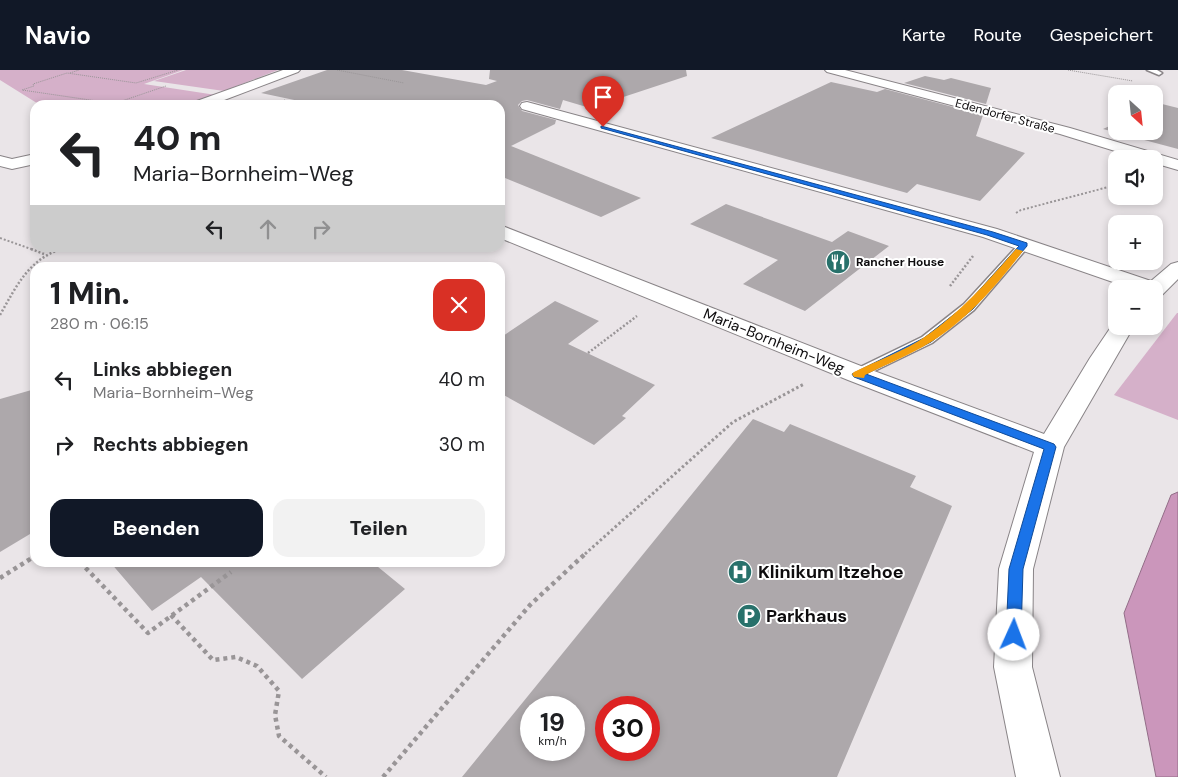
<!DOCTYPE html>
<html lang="de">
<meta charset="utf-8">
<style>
body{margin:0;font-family:"DM Sans",sans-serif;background:#f2f2f2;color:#202124;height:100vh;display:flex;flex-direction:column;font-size:19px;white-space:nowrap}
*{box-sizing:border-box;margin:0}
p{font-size:16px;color:#757577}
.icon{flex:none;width:28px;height:28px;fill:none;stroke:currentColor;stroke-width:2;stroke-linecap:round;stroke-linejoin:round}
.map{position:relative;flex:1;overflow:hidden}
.side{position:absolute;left:30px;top:192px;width:475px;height:305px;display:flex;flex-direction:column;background:#fff;border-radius:15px;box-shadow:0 2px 8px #0003}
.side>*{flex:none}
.banner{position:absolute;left:30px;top:30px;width:475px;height:152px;border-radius:15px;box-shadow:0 2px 8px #0003;background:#fff;color:#202124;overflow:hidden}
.needle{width:32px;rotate:153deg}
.buttons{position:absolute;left:1108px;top:15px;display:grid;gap:10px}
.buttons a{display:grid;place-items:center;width:55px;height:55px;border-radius:10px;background:#fff;box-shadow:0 2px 8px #0003;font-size:25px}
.speed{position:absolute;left:520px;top:626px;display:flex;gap:10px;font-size:25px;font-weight:700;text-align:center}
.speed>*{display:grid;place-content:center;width:65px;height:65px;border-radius:50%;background:#fff;box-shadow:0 2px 8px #0003;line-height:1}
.speed small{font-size:12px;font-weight:400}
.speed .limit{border:8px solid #d22;background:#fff;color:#111}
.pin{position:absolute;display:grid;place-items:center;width:42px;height:42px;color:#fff;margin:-51px -21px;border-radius:50% 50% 50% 0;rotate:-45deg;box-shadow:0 0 5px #0007}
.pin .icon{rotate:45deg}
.me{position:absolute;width:55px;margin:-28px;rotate:2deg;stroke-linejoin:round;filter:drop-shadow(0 0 4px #0008)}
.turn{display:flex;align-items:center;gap:18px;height:105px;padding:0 20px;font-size:22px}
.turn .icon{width:65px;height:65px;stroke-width:2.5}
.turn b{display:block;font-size:35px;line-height:42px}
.lanes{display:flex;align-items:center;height:48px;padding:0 20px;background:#0003;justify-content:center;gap:25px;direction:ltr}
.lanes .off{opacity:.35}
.round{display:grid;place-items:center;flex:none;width:52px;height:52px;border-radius:15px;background:#f2f2f2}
.headline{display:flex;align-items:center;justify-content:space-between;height:85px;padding:0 20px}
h1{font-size:30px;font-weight:800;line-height:38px}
.primary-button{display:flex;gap:10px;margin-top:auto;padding:10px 20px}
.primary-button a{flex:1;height:58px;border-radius:15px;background:#111827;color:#fff;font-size:20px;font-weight:800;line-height:58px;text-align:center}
.primary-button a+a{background:#f2f2f2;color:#202124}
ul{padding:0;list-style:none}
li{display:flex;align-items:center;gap:15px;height:65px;padding:0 20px}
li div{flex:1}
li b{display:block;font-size:19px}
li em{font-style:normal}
header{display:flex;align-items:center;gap:30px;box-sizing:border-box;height:70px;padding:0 25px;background:#111827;color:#fff}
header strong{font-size:24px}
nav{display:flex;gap:28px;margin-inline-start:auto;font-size:18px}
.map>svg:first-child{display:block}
.green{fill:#d5b0c9}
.water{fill:#cb96bb;stroke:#926d87}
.building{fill:#ada8ab;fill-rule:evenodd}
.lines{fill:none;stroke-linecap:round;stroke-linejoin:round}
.service-casing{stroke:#898487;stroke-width:3}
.minor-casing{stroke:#898487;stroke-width:2}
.tertiary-casing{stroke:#898487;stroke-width:2}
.path-far4{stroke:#999597;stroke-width:1;stroke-dasharray:1 1;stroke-linecap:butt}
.path-far3{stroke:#999597;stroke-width:2;stroke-dasharray:2 2;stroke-linecap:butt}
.path-far2{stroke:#999597;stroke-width:2.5;stroke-dasharray:2 2;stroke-linecap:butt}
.path-far1{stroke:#999597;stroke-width:3;stroke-dasharray:2.5 2.5;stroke-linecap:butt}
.path{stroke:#999597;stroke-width:4.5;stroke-dasharray:4 4;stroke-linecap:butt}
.service{fill:#fff;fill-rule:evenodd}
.minor{fill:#fff;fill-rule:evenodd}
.tertiary{fill:#fff;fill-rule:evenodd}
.route{fill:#1a73e8;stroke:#114b97}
.slow{fill:#f59e0b}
.labels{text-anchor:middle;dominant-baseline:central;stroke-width:4;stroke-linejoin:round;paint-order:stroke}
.far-street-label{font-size:12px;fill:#0e0c0e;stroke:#fff}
.far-poi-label{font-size:12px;font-weight:bold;fill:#0e0c0e;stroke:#fff;text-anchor:start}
.street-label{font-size:15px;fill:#0e0c0e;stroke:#fff}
.near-poi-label{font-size:18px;font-weight:bold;fill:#0e0c0e;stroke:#fff;text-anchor:start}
</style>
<header>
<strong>Navio</strong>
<nav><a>Karte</a><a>Route</a><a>Gespeichert</a></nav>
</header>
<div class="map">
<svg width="1178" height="707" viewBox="0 0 1178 707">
<rect width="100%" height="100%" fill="#eae5e8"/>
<!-- green -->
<g class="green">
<path d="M 0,0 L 183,0 L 144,14 L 216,25 L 185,35 L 40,35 L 0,10 Z"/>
<path d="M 186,0 L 278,0 L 224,21 L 154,11 Z"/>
<path d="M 1177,243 L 1178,243 L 1178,350 L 1114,325 Z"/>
</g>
<!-- water -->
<path class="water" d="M 1178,422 L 1178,707 L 1156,707 L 1124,543 L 1171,425 Z"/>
<!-- building -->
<g class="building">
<path d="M 327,0 L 402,0 L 486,15 L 497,11 L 489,9 L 490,0 L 686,0 L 687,6 L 590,38 L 563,30 L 560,39 L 527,30 L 522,31 L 518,35 L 522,41 L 556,50 L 555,54 L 511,76 L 641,128 L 601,147 L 500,106 L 500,35 L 318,35 L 261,23 Z"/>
<path d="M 925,6 L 944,10 L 951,8 L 991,18 L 986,34 L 904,13 Z"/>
<path d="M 831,12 L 877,22 L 885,19 L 983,45 L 976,66 L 1025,83 L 980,131 L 917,114 L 907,123 L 711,68 Z"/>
<path d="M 1162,34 L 1178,38 L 1178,79 L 1103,59 L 1116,53 L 1116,61 L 1154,61 L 1154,38 Z"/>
<path d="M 726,134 L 832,172 L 848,161 L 889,176 L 805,241 L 743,214 L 778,190 L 690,154 Z"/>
<path d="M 555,231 L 599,251 L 568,274 L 655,315 L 622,346 L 626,348 L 594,375 L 500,323 L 500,268 Z"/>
<path d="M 35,319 L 35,461 L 0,482 L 0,329 Z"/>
<path d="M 753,349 L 784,362 L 790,354 L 916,406 L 910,417 L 952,436 L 837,707 L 462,707 ZM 531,638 L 574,638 L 574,680 L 531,680 ZM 606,638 L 649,638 L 649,680 L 606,680 Z"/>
<path d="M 110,492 L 372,492 L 405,519 L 302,609 L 201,507 L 152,541 Z"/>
</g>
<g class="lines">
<!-- service casing -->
<g class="service-casing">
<g id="service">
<path d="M 1147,0 L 1157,0 L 1162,3 L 1159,5 Z"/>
<path d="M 1024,172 L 1028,173 L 1030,175 L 1028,177 L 974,240 L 932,273 L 862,307 L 852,307 L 850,304 L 852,301 L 922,267 L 964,234 L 1020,173 Z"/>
</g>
</g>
<!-- minor casing -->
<g class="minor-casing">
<g id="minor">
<path d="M 283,0 L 300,0 L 298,2 L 211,35 L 192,35 L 194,32 Z"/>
<path d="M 527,32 L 997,159 L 1151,211 L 1171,194 L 1178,192 L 1178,209 L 1162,225 L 1154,226 L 1154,219 L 1133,219 L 983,167 L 522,39 L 520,36 L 522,33 Z"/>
<path d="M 35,84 L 35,94 L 12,99 L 0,96 L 0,86 L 12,89 Z"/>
<path d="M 500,155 L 866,298 L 1044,364 L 1090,288 L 1115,251 L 1116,256 L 1134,256 L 1064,377 L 1033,499 L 1032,597 L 1060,707 L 1016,707 L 994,597 L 999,499 L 1034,382 L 848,310 L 500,168 Z"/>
</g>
</g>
<!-- tertiary casing -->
<g class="tertiary-casing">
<path id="tertiary" d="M 825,0 L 845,0 L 1070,58 L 1178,90 L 1178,100 L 1154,93 L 1154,89 L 1141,89 L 1060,64 L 827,2 Z"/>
</g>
<!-- path-far4 -->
<g class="path-far4">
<path d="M 337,0 L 404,13"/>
<path d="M 1068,0 L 1133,11"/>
<path d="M 70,3 L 79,0"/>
<path d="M 284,30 L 305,35"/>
<path d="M 116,33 L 166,16"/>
<path d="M 117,34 L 22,20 L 34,16 L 33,14 L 67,3 L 136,13 L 178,0"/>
</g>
<!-- path-far3 -->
<g class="path-far3">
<path d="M 1016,143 L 1021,140 L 1116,115"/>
<path d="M 0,168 L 34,180"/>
<path d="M 57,180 L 64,178"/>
</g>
<!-- path-far2 -->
<g class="path-far2">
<path d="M 31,179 L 44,184"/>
<path d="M 950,216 L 973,186"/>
<path d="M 0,245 C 16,217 28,190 61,179"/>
<path d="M 588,283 L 637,246"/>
</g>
<!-- path-far1 -->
<path class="path-far1" d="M 585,484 L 733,352 L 804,314"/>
<!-- path -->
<g class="path">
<path d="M 80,492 L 148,563 L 231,502"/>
<path d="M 0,508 L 35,486"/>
<path d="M 171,545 L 213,590 L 236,587 L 257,596 L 279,621 L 275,645 L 279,666 L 326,707"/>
<path d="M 383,707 L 530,535 L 586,483"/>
</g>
<!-- service -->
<use href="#service" class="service"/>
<!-- minor -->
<use href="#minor" class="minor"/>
<!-- tertiary -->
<use href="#tertiary" class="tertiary"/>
</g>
<!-- route -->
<path class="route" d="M 601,56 L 993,162 L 1027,173 L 1027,176 L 973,239 L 931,272 L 866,304 L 1054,374 L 1056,377 L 1023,499 L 1021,565 L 1019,570 L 1014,572 L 1008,570 L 1006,565 L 1009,499 L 1044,379 L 854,307 L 852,304 L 924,268 L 966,235 L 1019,176 L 987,165 L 601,58 Z"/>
<!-- slow -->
<path class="slow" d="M 1016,179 L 1023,181 C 998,214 967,250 931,272 C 910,285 887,294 865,305 L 864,308 L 854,307 L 852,304 L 854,302 C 876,291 905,281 926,266 C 961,242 988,211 1016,179 Z"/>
<!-- icons -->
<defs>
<g id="restaurant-disc" transform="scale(1.25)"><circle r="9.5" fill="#28716b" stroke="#fff"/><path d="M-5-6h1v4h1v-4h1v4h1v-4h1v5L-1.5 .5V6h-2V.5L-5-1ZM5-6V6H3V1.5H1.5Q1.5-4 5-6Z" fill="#fff"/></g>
<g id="hospital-disc" transform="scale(1.25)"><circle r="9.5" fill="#28716b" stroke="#fff"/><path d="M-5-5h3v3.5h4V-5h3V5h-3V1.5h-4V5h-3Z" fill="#fff"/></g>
<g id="parking-disc" transform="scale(1.25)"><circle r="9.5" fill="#28716b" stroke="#fff"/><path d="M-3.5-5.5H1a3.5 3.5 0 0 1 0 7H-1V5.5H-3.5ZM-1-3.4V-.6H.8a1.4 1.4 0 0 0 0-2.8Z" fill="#fff"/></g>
</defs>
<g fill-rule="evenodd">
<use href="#restaurant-disc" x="838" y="192"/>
<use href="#hospital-disc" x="740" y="502"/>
<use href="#parking-disc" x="749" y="546"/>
</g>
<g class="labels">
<!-- far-street labels -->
<g class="far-street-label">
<text transform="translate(1005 46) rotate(15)">Edendorfer Straße</text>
</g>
<!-- far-poi labels -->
<g class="far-poi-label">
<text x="856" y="192">Rancher House</text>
</g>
<!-- street labels -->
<g class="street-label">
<text transform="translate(774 271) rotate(22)">Maria-Bornheim-Weg</text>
</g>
<!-- near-poi labels -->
<g class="near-poi-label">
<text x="758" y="502">Klinikum Itzehoe</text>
<text x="766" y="546">Parkhaus</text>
</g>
</g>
</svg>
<div class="buttons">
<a><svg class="needle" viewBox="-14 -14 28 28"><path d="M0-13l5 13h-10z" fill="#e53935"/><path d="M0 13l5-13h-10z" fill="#757577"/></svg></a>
<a><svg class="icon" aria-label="sound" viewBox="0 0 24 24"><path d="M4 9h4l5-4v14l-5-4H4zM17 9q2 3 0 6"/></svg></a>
<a>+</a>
<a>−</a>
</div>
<div class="speed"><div>19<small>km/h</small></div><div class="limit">30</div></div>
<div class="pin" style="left:603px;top:57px;background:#d93025"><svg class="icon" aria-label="arrive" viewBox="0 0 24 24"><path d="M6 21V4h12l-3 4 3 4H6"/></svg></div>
<svg class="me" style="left:1014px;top:565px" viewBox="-20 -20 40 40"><circle r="19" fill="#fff"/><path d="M0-13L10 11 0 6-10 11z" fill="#1a73e8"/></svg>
<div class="banner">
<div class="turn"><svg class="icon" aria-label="left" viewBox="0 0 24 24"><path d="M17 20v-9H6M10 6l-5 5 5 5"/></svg><div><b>40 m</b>Maria-Bornheim-Weg</div></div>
<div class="lanes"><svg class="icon" aria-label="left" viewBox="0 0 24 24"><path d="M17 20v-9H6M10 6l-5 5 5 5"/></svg><svg class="icon off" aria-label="ahead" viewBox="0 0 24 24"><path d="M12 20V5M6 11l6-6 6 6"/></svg><svg class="icon off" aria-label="right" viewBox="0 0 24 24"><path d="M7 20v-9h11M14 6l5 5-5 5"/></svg></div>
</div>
<section class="side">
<div class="headline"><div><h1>1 Min.</h1><p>280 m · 06:15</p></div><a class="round" style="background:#d93025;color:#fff"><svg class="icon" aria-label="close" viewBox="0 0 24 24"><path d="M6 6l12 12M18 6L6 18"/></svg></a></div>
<ul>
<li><svg class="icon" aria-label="left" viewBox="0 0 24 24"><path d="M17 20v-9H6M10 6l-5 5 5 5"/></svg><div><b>Links abbiegen</b><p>Maria-Bornheim-Weg</p></div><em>40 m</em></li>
<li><svg class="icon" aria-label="right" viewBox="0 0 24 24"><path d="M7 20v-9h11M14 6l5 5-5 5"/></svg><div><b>Rechts abbiegen</b></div><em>30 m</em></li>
</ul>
<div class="primary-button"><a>Beenden</a><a>Teilen</a></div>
</section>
</div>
